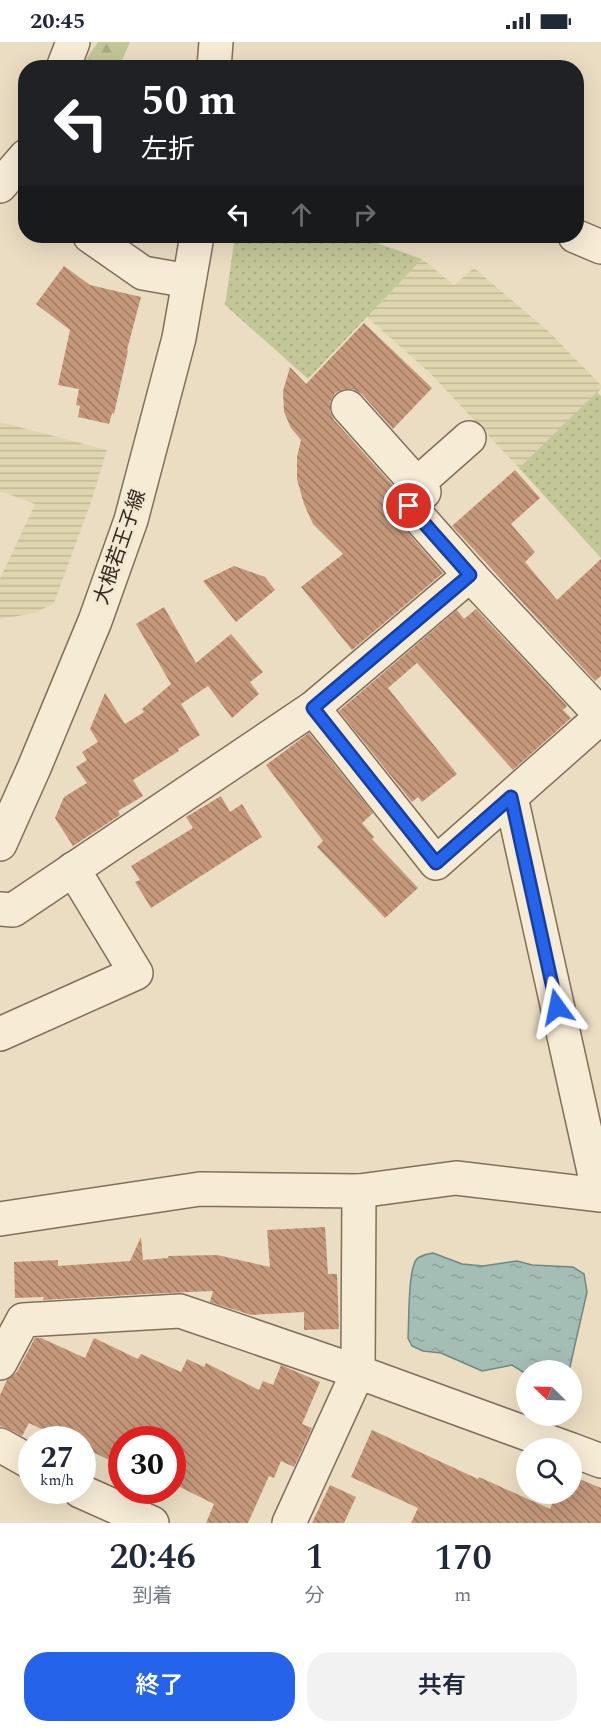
<!DOCTYPE html>
<html lang="ja">
<meta charset="utf-8">
<style>
body{margin:0;font-family:Spectral,"Noto Sans JP",serif;background:#f2f2f3;color:#1f2937;height:100vh;display:flex;flex-direction:column;font-size:22px;white-space:nowrap}
*{box-sizing:border-box;margin:0}
p{font-size:20px;color:#747a83}
.icon{flex:none;width:33px;height:33px;fill:none;stroke:currentColor;stroke-width:2;stroke-linecap:round;stroke-linejoin:round}
.map{position:relative;height:1481px;overflow:hidden}
.side{display:flex;flex-direction:column;background:#fff;flex:1}
.side>*{flex:none}
.banner{position:absolute;left:18px;top:18px;width:566px;height:183px;border-radius:24px;box-shadow:0 6px 24px #0002;background:#202124;color:#fff;overflow:hidden}
.needle{width:39px;rotate:293deg}
.fabs{position:absolute;left:516px;top:1318px;display:grid;gap:12px}
.fabs a{display:grid;place-items:center;width:66px;height:66px;border-radius:50%;background:#fff;box-shadow:0 6px 24px #0002;font-size:30px}
.speed{position:absolute;left:18px;top:1384px;display:flex;gap:12px;font-size:30px;font-weight:700;text-align:center}
.speed>*{display:grid;place-content:center;width:78px;height:78px;border-radius:50%;background:#fff;box-shadow:0 6px 24px #0002;line-height:1}
.speed small{font-size:15px;font-weight:400}
.speed .limit{border:9px solid #d22;background:#fff;color:#111}
.pin{position:absolute;display:grid;place-items:center;width:51px;height:51px;color:#fff;margin:-26px;border:3px solid #fff;border-radius:50%;box-shadow:0 2px 6px #0007}
.me{position:absolute;width:66px;margin:-33px;rotate:348deg;stroke-linejoin:round;filter:drop-shadow(0 0 4px #0008)}
.turn{display:flex;align-items:center;gap:21px;height:126px;padding:0 24px;font-size:27px}
.turn .icon{width:78px;height:78px;stroke-width:2.5}
.turn b{display:block;font-size:42px;line-height:51px}
.lanes{display:flex;align-items:center;height:57px;padding:0 24px;background:#0003;justify-content:center;gap:30px;direction:ltr}
.lanes .off{opacity:.35}
.eta{display:flex;justify-content:space-evenly;align-items:center;height:102px;text-align:center}
.eta b{font-size:36px;font-weight:600;line-height:42px}
.button{display:flex;gap:12px;margin-top:auto;padding:12px 24px}
.button a{flex:1;height:69px;border-radius:24px;background:#2563eb;color:#fff;font-size:24px;font-weight:600;line-height:69px;text-align:center}
.button a+a{background:#f2f2f3;color:#1f2937}
.status{display:flex;justify-content:space-between;align-items:center;height:42px;padding:0 30px;background:#fff;direction:ltr}
.status svg{height:16px;fill:currentColor}
.map>svg:first-child{display:block}
.farmland{fill:url(#farmland-rules)}
.grass{fill:url(#grass-dots)}
.forest{fill:url(#forest-firs)}
.water{fill:url(#water-ripples);stroke:#6c8a82;stroke-width:1.5}
.building{fill:url(#building-back-hatch)}
.lines{fill:none;stroke-linecap:round;stroke-linejoin:round}
.minor-casing{stroke:#826f5b;stroke-width:36}
.minor{stroke:#f6ebd5;stroke-width:33}
.route-casing{stroke:#184099;stroke-width:15}
.route{stroke:#2563eb;stroke-width:10}
.labels{text-anchor:middle;dominant-baseline:central;stroke-width:5;stroke-linejoin:round;paint-order:stroke}
.street-label{font-size:20px;fill:#33281e;stroke:#f2e8d1}
</style>
<div class="status"><b>20:45</b><svg viewBox="0 0 49 12"><path d="M0 12V9h3v3zM5 12V6h3v6zM10 12V3h3v9zM15 12V0h3v12zM26 1h20v11H26zM47 4h2v5h-2z"/></svg></div>
<div class="map">
<svg width="601" height="1481" viewBox="0 0 601 1481">
<defs>
<pattern id="farmland-rules" width="6" height="5" patternUnits="userSpaceOnUse" patternTransform="scale(1.5)"><rect width="6" height="5" fill="#dfd6b0"/><path d="M0 2.5h6" fill="none" stroke="#c0b897"/></pattern>
<pattern id="grass-dots" width="8" height="8" patternUnits="userSpaceOnUse" patternTransform="scale(1.5)"><rect width="8" height="8" fill="#c3c797"/><path d="M2 2h.1M6 6h.1" fill="none" stroke="#a8ab82" stroke-width="1.8" stroke-linecap="round"/></pattern>
<pattern id="forest-firs" width="22" height="20" patternUnits="userSpaceOnUse" patternTransform="scale(1.5)"><rect width="22" height="20" fill="#c3c797"/><path d="M5 1l3.5 6h-7zM16 11l3.5 6h-7z" fill="#a8ab82"/></pattern>
<pattern id="water-ripples" width="26" height="14" patternUnits="userSpaceOnUse" patternTransform="scale(1.5)"><rect width="26" height="14" fill="#a4bdb5"/><path d="M2 4q2-2 4 0t4 0M15 11q2-2 4 0t4 0" fill="none" stroke="#8ea29b"/></pattern>
<pattern id="building-back-hatch" width="6" height="6" patternUnits="userSpaceOnUse" patternTransform="scale(1.5)"><rect width="6" height="6" fill="#c5987b"/><path d="M-1 5l2 2M0 0l6 6M5-1l2 2" fill="none" stroke="#a17c64"/></pattern>
</defs>
<rect width="100%" height="100%" fill="#eaddc2"/>
<!-- farmland -->
<g class="farmland">
<path d="M 422,217 L 454,243 L 474,226 L 548,289 L 601,343 L 601,347 L 519,426 L 430,331 L 367,275 Z"/>
<path d="M 0,380 L 107,408 L 91,460 L 54,561 L 35,571 L 0,577 L 0,537 L 35,462 L 0,449 Z"/>
</g>
<!-- grass -->
<g class="grass">
<path d="M 235,194 L 357,194 L 422,217 L 308,337 L 225,263 Z"/>
<path d="M 597,350 L 601,354 L 601,516 L 519,426 Z"/>
</g>
<!-- forest -->
<path class="forest" d="M 98,0 L 130,0 L 119,25 L 80,26 Z"/>
<!-- water -->
<path class="water" d="M 433,1211 L 462,1222 L 483,1224 L 517,1219 L 532,1223 L 573,1225 L 584,1232 L 587,1250 L 569,1329 L 526,1329 L 526,1332 L 512,1323 L 482,1329 L 441,1311 L 423,1309 L 412,1304 L 408,1296 C 409,1280 408,1230 416,1218 C 419,1213 427,1212 433,1211 Z"/>
<!-- building -->
<g class="building">
<path d="M 64,224 L 90,243 L 141,255 L 127,308 L 128,309 L 114,372 L 112,371 L 109,382 L 78,375 L 80,364 L 76,363 L 79,347 L 58,343 L 70,288 L 36,262 Z"/>
<path d="M 364,281 L 432,346 L 393,387 L 362,352 L 353,347 L 344,347 L 335,351 L 330,360 L 330,369 L 334,378 L 397,448 L 386,456 L 391,461 L 391,468 L 395,476 L 443,531 L 352,608 L 301,545 L 343,512 L 313,482 L 304,462 L 297,437 L 297,415 L 301,398 L 291,386 L 284,370 L 283,349 L 290,325 L 306,342 Z"/>
<path d="M 515,428 L 540,456 L 511,482 L 535,510 L 525,520 L 557,558 L 601,517 L 601,634 L 595,639 L 452,484 Z"/>
<path d="M 234,524 L 265,535 L 275,548 L 236,580 L 203,539 Z"/>
<path d="M 164,565 L 196,621 L 231,592 L 263,630 L 250,640 L 259,652 L 232,676 L 208,644 L 181,662 L 200,693 L 178,707 L 179,709 L 133,738 L 143,754 L 118,769 L 120,773 L 73,804 L 55,776 L 64,755 L 87,741 L 76,725 L 87,718 L 82,710 L 98,700 L 90,687 L 105,651 L 125,682 L 144,670 L 142,667 L 171,642 L 136,582 Z"/>
<path d="M 476,567 L 567,664 L 563,668 L 571,676 L 513,728 L 417,621 L 388,646 L 457,732 L 422,760 L 418,755 L 412,760 L 339,669 L 457,568 L 464,577 Z"/>
<path d="M 309,691 L 373,771 L 362,781 L 374,795 L 372,797 L 418,846 L 385,876 L 317,805 L 323,799 L 266,723 Z"/>
<path d="M 221,754 L 230,770 L 242,762 L 262,795 L 151,866 L 135,840 L 140,838 L 131,824 L 193,786 L 186,775 Z"/>
<path d="M 325,1185 L 328,1232 L 337,1232 L 339,1287 L 304,1288 L 304,1270 L 251,1273 L 242,1270 L 210,1260 L 213,1249 L 145,1252 L 43,1258 L 44,1255 L 15,1256 L 14,1220 L 58,1218 L 58,1224 L 130,1219 L 141,1195 L 143,1218 L 168,1216 L 168,1214 L 217,1213 L 270,1225 L 267,1188 Z"/>
<path d="M 35,1296 L 41,1296 L 85,1316 L 94,1296 L 138,1317 L 141,1312 L 181,1330 L 187,1317 L 204,1325 L 206,1321 L 259,1348 L 263,1339 L 273,1343 L 281,1323 L 320,1340 L 302,1382 L 312,1386 L 294,1425 L 281,1419 L 274,1436 L 269,1434 L 248,1481 L 206,1481 L 214,1462 L 172,1441 L 172,1398 L 122,1398 L 122,1424 L 82,1405 L 82,1398 L 64,1398 L 29,1381 L 22,1394 L 9,1387 L 0,1384 L 0,1353 L 7,1338 L 17,1330 Z"/>
<path d="M 372,1388 L 478,1437 L 479,1435 L 550,1467 L 556,1452 L 572,1452 L 572,1434 L 601,1446 L 601,1481 L 411,1481 L 418,1466 L 351,1435 Z"/>
<path d="M 330,1443 L 356,1455 L 344,1481 L 312,1481 Z"/>
</g>
<g class="lines">
<!-- minor casing -->
<g class="minor-casing">
<g id="minor">
<path d="M 63,26 L 73,0"/>
<path d="M 214,26 L 216,0"/>
<path d="M 0,144 L 26,114"/>
<path d="M 90,194 L 143,231 L 189,239"/>
<path d="M 575,194 L 601,205"/>
<path d="M 348,365 L 424,450 L 409,464 L 470,533"/>
<path d="M 417,442 L 469,396"/>
<path d="M 313,666 L 436,821 L 601,675"/>
<path d="M 511,755 L 599,1152"/>
<path d="M 0,802 L 34,726 L 95,579 L 131,478 L 179,296 L 197,194"/>
<path d="M 0,867 L 13,868 L 313,666 L 470,533 L 601,673"/>
<path d="M 0,992 L 136,931 L 73,827"/>
<path d="M 0,1177 L 200,1147 L 359,1149 L 456,1136 L 601,1153"/>
<path d="M 0,1321 L 23,1278 L 180,1269 L 358,1330 L 569,1407"/>
<path d="M 0,1403 L 32,1421"/>
<path d="M 572,1408 L 601,1419"/>
<path d="M 80,1449 L 152,1481"/>
<path d="M 289,1481 L 358,1330 L 359,1149"/>
</g>
</g>
<!-- minor -->
<use href="#minor" class="minor"/>
</g>
<g class="lines">
<!-- route casing -->
<g class="route-casing">
<path id="route" d="M 409,464 L 470,533 L 313,666 L 436,821 L 511,755 L 557,965"/>
</g>
<!-- route -->
<use href="#route" class="route"/>
</g>
<g class="labels">
<!-- street labels -->
<g class="street-label">
<text transform="translate(120 505) rotate(-71)">大根若王子線</text>
</g>
</g>
</svg>
<div class="fabs">
<a><svg class="needle" viewBox="-14 -14 28 28"><path d="M0-13l5 13h-10z" fill="#e53935"/><path d="M0 13l5-13h-10z" fill="#747a83"/></svg></a>
<a><svg class="icon" aria-label="search" viewBox="0 0 24 24"><circle cx="10" cy="10" r="6"/><path d="M15 15l6 6"/></svg></a>
</div>
<div class="speed"><div>27<small>km/h</small></div><div class="limit">30</div></div>
<div class="pin" style="left:409px;top:464px;background:#d93025"><svg class="icon" aria-label="arrive" viewBox="0 0 24 24"><path d="M6 21V4h12l-3 4 3 4H6"/></svg></div>
<svg class="me" style="left:557px;top:965px" viewBox="-20 -20 40 40"><path d="M0-17L14 15 0 8-14 15z" fill="#2563eb" stroke="#fff" stroke-width="4"/></svg>
<div class="banner">
<div class="turn"><svg class="icon" aria-label="left" viewBox="0 0 24 24"><path d="M17 20v-9H6M10 6l-5 5 5 5"/></svg><div><b>50 m</b>左折</div></div>
<div class="lanes"><svg class="icon" aria-label="left" viewBox="0 0 24 24"><path d="M17 20v-9H6M10 6l-5 5 5 5"/></svg><svg class="icon off" aria-label="ahead" viewBox="0 0 24 24"><path d="M12 20V5M6 11l6-6 6 6"/></svg><svg class="icon off" aria-label="right" viewBox="0 0 24 24"><path d="M7 20v-9h11M14 6l5 5-5 5"/></svg></div>
</div>
</div>
<section class="side">
<div class="eta">
<div><b>20:46</b><p>到着</p></div>
<div><b>1</b><p>分</p></div>
<div><b>170</b><p>m</p></div>
</div>
<div class="button"><a>終了</a><a>共有</a></div>
</section>
